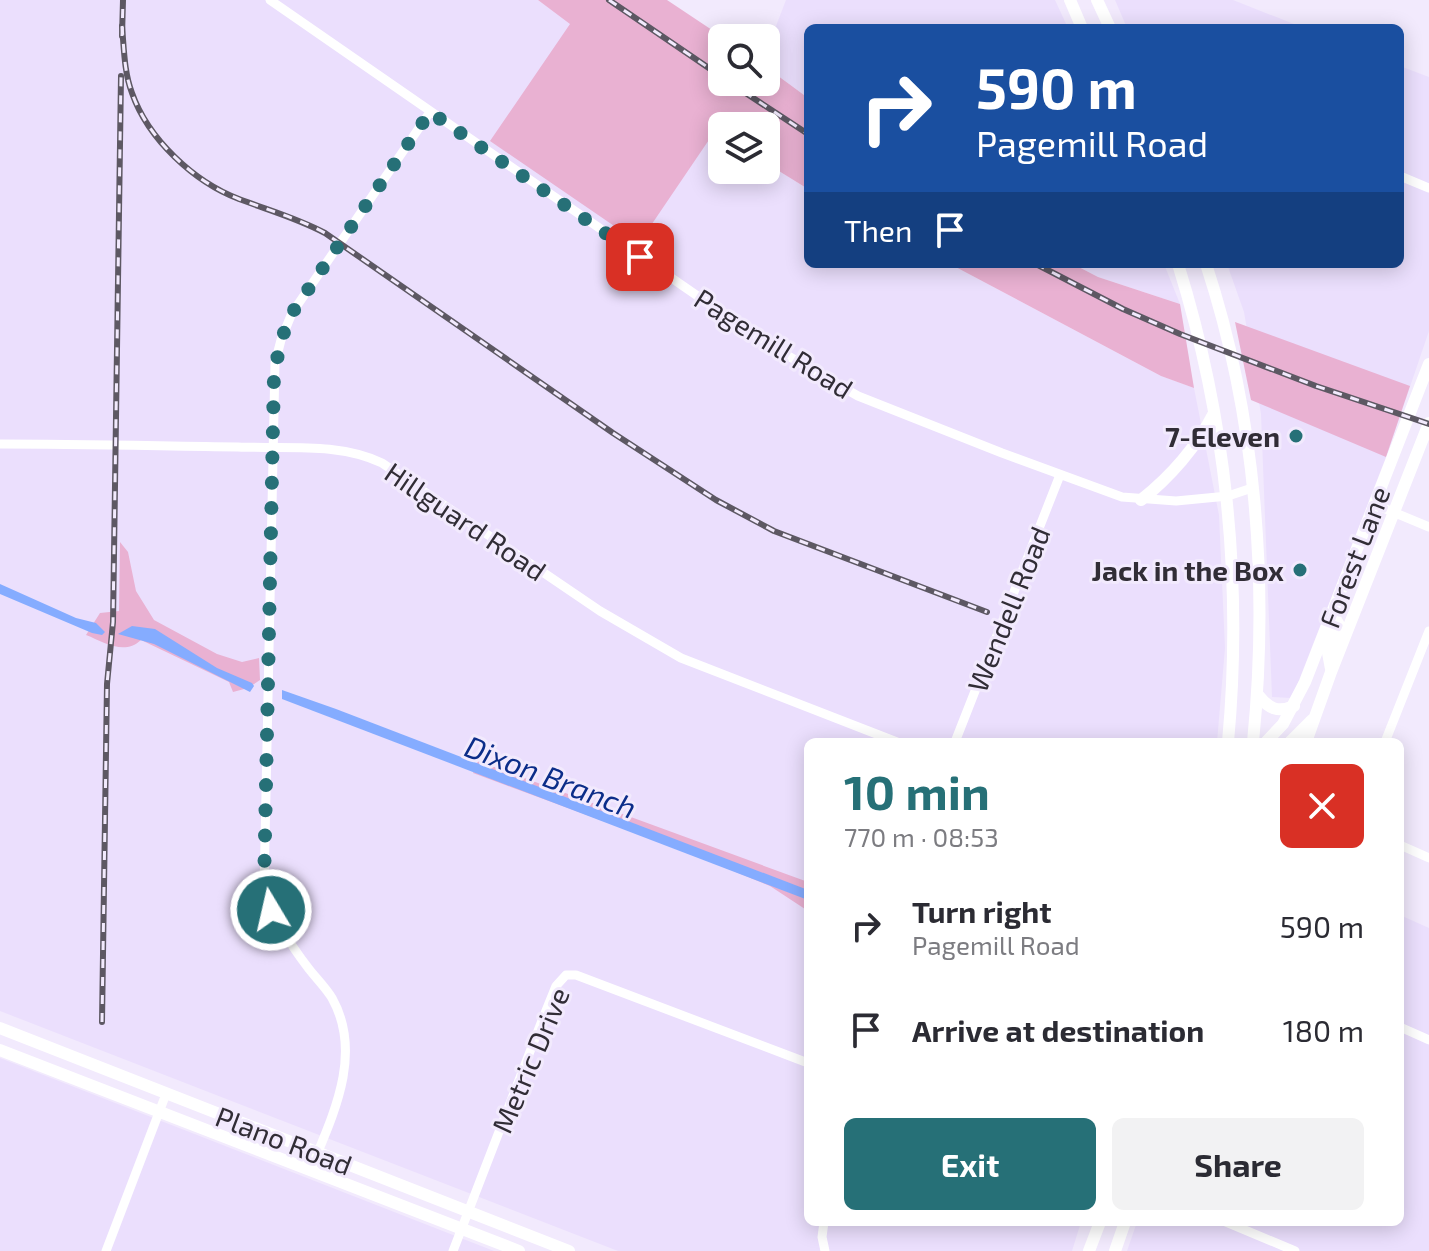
<!DOCTYPE html>
<meta charset="utf-8">
<style>
body{margin:0;font-family:"Exo 2",sans-serif;background:#f2f2f3;color:#2b2b33;height:100vh;display:flex;flex-direction:column;font-size:30px;white-space:nowrap}
*{box-sizing:border-box;margin:0}
p{font-size:26px;color:#7c7c81}
.icon{flex:none;width:44px;height:44px;fill:none;stroke:currentColor;stroke-width:2;stroke-linecap:round;stroke-linejoin:round}
.map{position:relative;flex:1;overflow:hidden}
.sheet{position:absolute;left:804px;top:738px;width:600px;height:488px;display:flex;flex-direction:column;background:#fff;border-radius:12px;box-shadow:0 4px 20px #0003}
.sheet>*{flex:none}
.hud{position:absolute;left:804px;top:24px;width:600px;height:244px;border-radius:12px;box-shadow:0 4px 20px #0003;background:#1a4fa0;color:#fff;overflow:hidden}
.fabs{position:absolute;left:708px;top:24px;display:grid;gap:16px}
.fabs a{display:grid;place-items:center;width:72px;height:72px;border-radius:12px;background:#fff;box-shadow:0 4px 20px #0003;font-size:40px}
.pin{position:absolute;display:grid;place-items:center;width:68px;height:68px;color:#fff;margin:-34px;border-radius:16px;box-shadow:0 4px 12px #0006}
.me{position:absolute;width:88px;margin:-44px;rotate:351deg;stroke-linejoin:round;filter:drop-shadow(0 0 6px #0008)}
.turn{display:flex;align-items:center;gap:28px;height:168px;padding:0 40px;font-size:36px}
.turn .icon{width:104px;height:104px;stroke-width:2.5}
.turn b{display:block;font-size:56px;line-height:68px}
.then{display:flex;align-items:center;height:76px;padding:0 40px;background:#0003;gap:16px;font-size:30px}
.round{display:grid;place-items:center;flex:none;width:84px;height:84px;border-radius:12px;background:#f2f2f3}
.head{display:flex;align-items:center;justify-content:space-between;height:136px;padding:0 40px}
h1{font-size:48px;font-weight:700;line-height:60px;color:#267077}
.cta{display:flex;gap:16px;margin-top:auto;padding:16px 40px}
.cta a{flex:1;height:92px;border-radius:12px;background:#267077;color:#fff;font-size:32px;font-weight:700;line-height:92px;text-align:center}
.cta a+a{background:#f2f2f3;color:#2b2b33}
ul{padding:0;list-style:none}
li{display:flex;align-items:center;gap:24px;height:104px;padding:0 40px}
li div{flex:1}
li b{display:block;font-size:30px}
li em{font-style:normal}
.map>svg:first-child{display:block}
.built{fill:#ebdffd}
.green{fill:#e9b1d2}
.water{fill:#85acff}
.lines{fill:none;stroke-linecap:round;stroke-linejoin:round}
.minor{stroke:#fff;stroke-width:9}
.secondary{stroke:#fff;stroke-width:12}
.rail-casing{stroke:#5d5863;stroke-width:6}
.rail{stroke:#f2eafd;stroke-width:3;stroke-dasharray:9;stroke-linecap:butt}
.route{stroke:#267077;stroke-width:14;stroke-dasharray:0 25.2}
.poi-dot{fill:#267077;stroke:#f2eafd;stroke-width:3}
.labels{text-anchor:middle;dominant-baseline:central;stroke-width:6;stroke-linejoin:round;paint-order:stroke}
.street-label{font-size:28px;fill:#312d36;stroke:#f2eafd}
.poi-label{font-size:28px;font-weight:bold;fill:#312d36;stroke:#f2eafd;text-anchor:end}
.water-label{font-size:30px;font-style:italic;fill:#0b2d89;stroke:#f2eafd}
</style>
<div class="map">
<svg width="1429" height="1251" viewBox="0 0 1429 1251">
<rect width="100%" height="100%" fill="#f2eafd"/>
<!-- built -->
<g class="built">
<path d="M 0,0 L 538,0 L 722,131 L 722,170 L 766,170 L 766,163 L 808,189 L 808,264 L 950,264 L 1161,376 L 1194,388 L 1219,515 L 1225,648 L 1217,742 L 808,742 L 808,1222 L 1081,1222 L 1072,1251 L 618,1251 L 0,1011 Z"/>
<path d="M 786,0 L 1055,0 L 1068,28 L 808,28 L 808,98 L 766,67 L 766,52 Z"/>
<path d="M 1115,0 L 1233,0 L 1304,28 L 1127,28 Z"/>
<path d="M 1400,66 L 1429,77 L 1429,331 L 1386,457 L 1292,698 L 1272,697 L 1261,414 L 1244,312 L 1227,264 L 1400,264 Z"/>
<path d="M 1073,264 L 1164,264 L 1180,304 L 1098,277 Z"/>
<path d="M 1400,915 L 1429,928 L 1429,1251 L 1127,1251 L 1137,1222 L 1400,1222 Z"/>
<path d="M 0,1058 L 494,1251 L 0,1251 Z"/>
</g>
<!-- green -->
<g class="green">
<path d="M 538,0 L 667,0 L 724,38 L 722,82 L 766,82 L 766,67 L 808,98 L 808,189 L 766,163 L 766,126 L 722,126 L 722,131 L 717,128 L 639,243 L 490,141 L 570,24 Z"/>
<path d="M 950,264 L 1073,264 L 1098,277 L 1180,304 L 1194,388 L 1161,376 Z"/>
<path d="M 1235,322 L 1410,386 L 1386,457 L 1251,400 Z"/>
<path d="M 120,542 L 128,552 L 136,591 L 154,620 L 217,654 L 242,662 L 259,658 L 260,680 L 248,688 L 233,692 L 229,682 L 141,640 C 124,656 104,642 86,635 L 100,613 L 119,611 Z"/>
<path d="M 478,761 L 808,882 L 808,911 L 770,886 L 682,850 L 473,773 Z"/>
</g>
<!-- water -->
<g class="water">
<path d="M 0,584 L 76,618 L 96,623 L 105,632 L 102,635 L 92,633 L 0,594 Z"/>
<path d="M 132,626 L 155,629 L 217,668 L 252,683 L 254,686 L 250,692 L 154,644 L 118,634 Z"/>
<path d="M 282,690 L 336,709 L 808,890 L 808,900 L 282,699 Z"/>
</g>
<g class="lines">
<!-- minor -->
<g class="minor">
<path d="M 270,0 L 699,297 L 783,353 L 858,396 L 1002,453 L 1122,497 L 1176,501 L 1228,496 L 1252,488"/>
<path d="M 1400,176 L 1429,188"/>
<path d="M 0,444 C 79,444 159,446 238,447 C 285,449 339,442 382,463 L 600,611 L 681,658 L 897,742"/>
<path d="M 1374,504 L 1429,527"/>
<path d="M 955,742 L 1060,475"/>
<path d="M 1385,742 L 1429,631"/>
<path d="M 1400,845 L 1429,858"/>
<path d="M 1400,1027 L 1429,1040"/>
<path d="M 310,1171 C 332,1117 364,1055 332,998 C 326,988 316,978 309,969 C 289,943 274,919 264,888 L 275,363 L 281,340 L 292,313 L 430,112"/>
<path d="M 824,1222 L 822,1237 L 825,1251"/>
<path d="M 1226,1222 L 1295,1251"/>
<path d="M 106,1251 L 166,1094"/>
<path d="M 453,1251 L 541,1023 L 556,986 L 566,975 L 576,975 L 808,1063"/>
</g>
<!-- secondary -->
<g class="secondary">
<path d="M 1070,0 L 1082,28"/>
<path d="M 1097,0 L 1110,28"/>
<path d="M 1178,264 C 1226,418 1243,581 1228,742"/>
<path d="M 1206,264 C 1256,416 1269,583 1253,742"/>
<path d="M 1141,500 C 1170,477 1197,446 1214,413"/>
<path d="M 1331,669 L 1328,653 L 1339,625 L 1332,613"/>
<path d="M 1258,695 C 1269,709 1278,713 1294,706"/>
<path d="M 1266,742 L 1283,724 L 1305,682 L 1429,364"/>
<path d="M 1290,742 L 1312,720"/>
<path d="M 1306,742 L 1331,672 L 1429,423"/>
<path d="M 0,1028 L 569,1251"/>
<path d="M 0,1050 L 519,1251"/>
<path d="M 1089,1251 L 1100,1222"/>
<path d="M 1115,1251 L 1125,1222"/>
</g>
<!-- rail casing -->
<g class="rail-casing">
<g id="rail">
<path d="M 609,0 L 722,77"/>
<path d="M 122,26 C 124,48 124,72 132,93 C 148,139 194,182 239,199 C 268,210 297,218 325,233 L 613,433 L 716,500 L 774,531 L 987,612"/>
<path d="M 122,36 L 123,0"/>
<path d="M 729,82 L 808,134"/>
<path d="M 1036,264 L 1123,309 L 1180,334 L 1316,386 L 1429,424"/>
<path d="M 102,1022 L 107,684 L 113,622 L 121,76"/>
</g>
</g>
<!-- rail -->
<use href="#rail" class="rail"/>
</g>
<g class="lines">
<!-- route -->
<path class="route" d="M 271,910 L 264,888 L 274,374 L 281,340 L 292,313 L 430,112 L 640,257"/>
</g>
<!-- markers -->
<g class="poi-dot">
<circle cx="1296" cy="436" r="8"/>
<circle cx="1300" cy="570" r="8"/>
</g>
<g class="labels">
<!-- street labels -->
<g class="street-label">
<text transform="translate(774 343) rotate(32)">Pagemill Road</text>
<text transform="translate(466 521) rotate(34)">Hillguard Road</text>
<text transform="translate(1354 557) rotate(-69)">Forest Lane</text>
<text transform="translate(1008 609) rotate(-68)">Wendell Road</text>
<text transform="translate(530 1060) rotate(-67)">Metric Drive</text>
<text transform="translate(284 1140) rotate(21)">Plano Road</text>
</g>
<!-- poi labels -->
<g class="poi-label">
<text x="1280" y="436">7-Eleven</text>
<text x="1284" y="570">Jack in the Box</text>
</g>
<!-- water labels -->
<g class="water-label">
<text transform="translate(551 776) rotate(21)">Dixon Branch</text>
</g>
</g>
</svg>
<div class="fabs">
<a><svg class="icon" aria-label="search" viewBox="0 0 24 24"><circle cx="10" cy="10" r="6"/><path d="M15 15l6 6"/></svg></a>
<a><svg class="icon" aria-label="layers" viewBox="0 0 24 24"><path d="M12 4l9 5-9 5-9-5zM3 14l9 5 9-5"/></svg></a>
</div>
<div class="pin" style="left:640px;top:257px;background:#d93025"><svg class="icon" aria-label="arrive" viewBox="0 0 24 24"><path d="M6 21V4h12l-3 4 3 4H6"/></svg></div>
<svg class="me" style="left:271px;top:910px" viewBox="-20 -20 40 40"><circle r="17" fill="#267077" stroke="#fff" stroke-width="3"/><path d="M0-11L8 9 0 5-8 9z" fill="#fff"/></svg>
<div class="hud">
<div class="turn"><svg class="icon" aria-label="right" viewBox="0 0 24 24"><path d="M7 20v-9h11M14 6l5 5-5 5"/></svg><div><b>590 m</b>Pagemill Road</div></div>
<div class="then">Then<svg class="icon" aria-label="arrive" viewBox="0 0 24 24"><path d="M6 21V4h12l-3 4 3 4H6"/></svg></div>
</div>
<section class="sheet">
<div class="head"><div><h1>10 min</h1><p>770 m · 08:53</p></div><a class="round" style="background:#d93025;color:#fff"><svg class="icon" aria-label="close" viewBox="0 0 24 24"><path d="M6 6l12 12M18 6L6 18"/></svg></a></div>
<ul>
<li><svg class="icon" aria-label="right" viewBox="0 0 24 24"><path d="M7 20v-9h11M14 6l5 5-5 5"/></svg><div><b>Turn right</b><p>Pagemill Road</p></div><em>590 m</em></li>
<li><svg class="icon" aria-label="arrive" viewBox="0 0 24 24"><path d="M6 21V4h12l-3 4 3 4H6"/></svg><div><b>Arrive at destination</b></div><em>180 m</em></li>
</ul>
<div class="cta"><a>Exit</a><a>Share</a></div>
</section>
</div>
